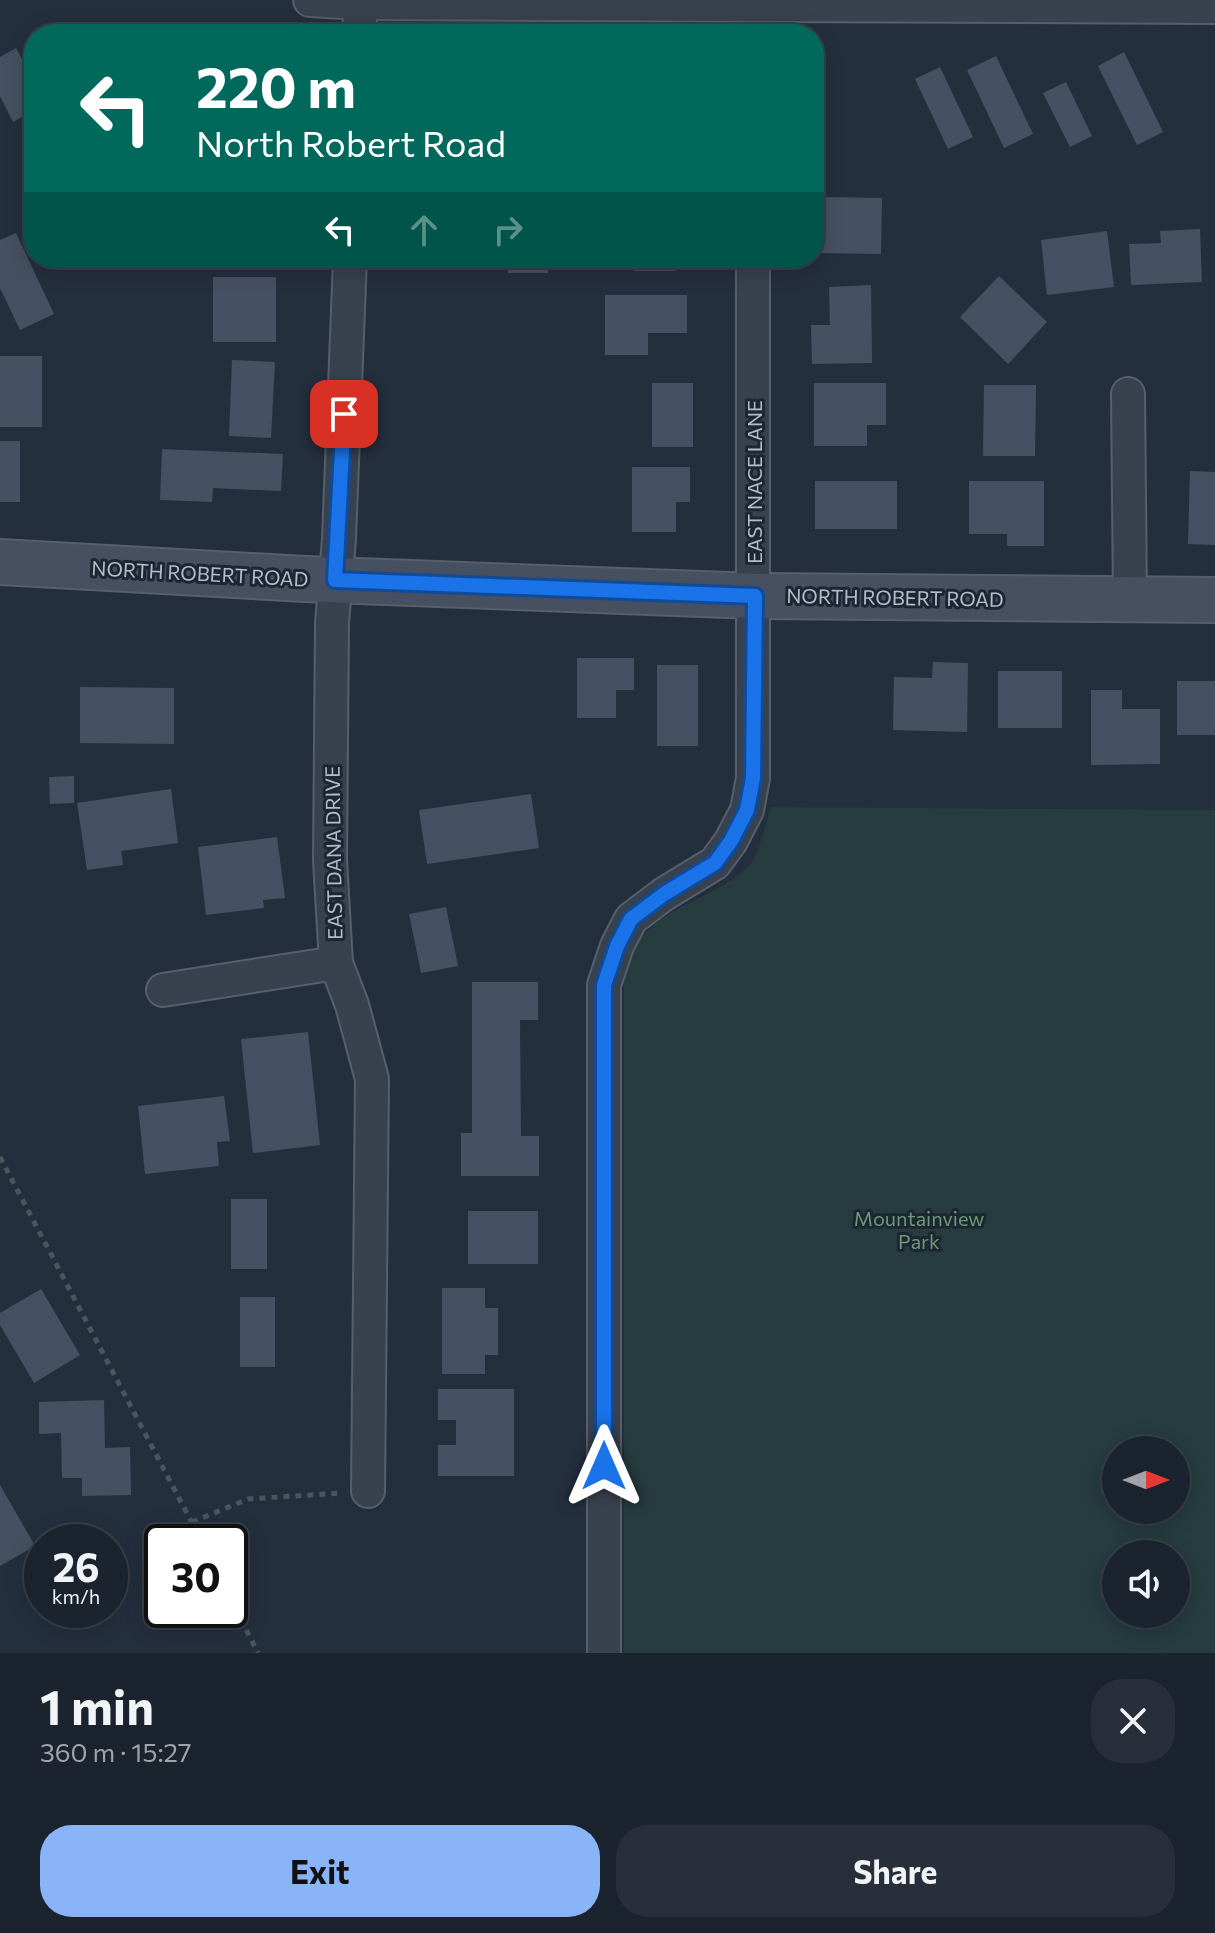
<!DOCTYPE html>
<meta charset="utf-8">
<style>
body{margin:0;font-family:Commissioner,sans-serif;background:#282f3a;color:#f1f3f6;height:100vh;display:flex;flex-direction:column;font-size:30px;white-space:nowrap}
*{box-sizing:border-box;margin:0}
p{font-size:26px;color:#a0a4aa}
.icon{flex:none;width:44px;height:44px;fill:none;stroke:currentColor;stroke-width:2;stroke-linecap:round;stroke-linejoin:round}
.map{position:relative;height:1653px;overflow:hidden}
.details{display:flex;flex-direction:column;background:#1b232e;flex:1}
.details>*{flex:none}
.top-card{position:absolute;left:24px;top:24px;width:800px;height:244px;border-radius:32px;box-shadow:0 4px 20px #0003,0 0 0 2px #39404a;background:#00695c;color:#fff;overflow:hidden}
.needle{width:52px;rotate:90deg}
.controls{position:absolute;left:1102px;top:1436px;display:grid;gap:16px}
.controls a{display:grid;place-items:center;width:88px;height:88px;border-radius:50%;background:#1b232e;box-shadow:0 4px 20px #0003,0 0 0 2px #39404a;font-size:40px}
.speed{position:absolute;left:24px;top:1524px;display:flex;gap:16px;font-size:40px;font-weight:700;text-align:center}
.speed>*{display:grid;place-content:center;width:104px;height:104px;border-radius:50%;background:#1b232e;box-shadow:0 4px 20px #0003,0 0 0 2px #39404a;line-height:1}
.speed small{font-size:20px;font-weight:400}
.speed .limit{border:4px solid #111;border-radius:12px;background:#fff;color:#111}
.pin{position:absolute;display:grid;place-items:center;width:68px;height:68px;color:#fff;margin:-34px;border-radius:16px;box-shadow:0 4px 12px #0006}
.me{position:absolute;width:88px;margin:-44px;rotate:0deg;stroke-linejoin:round;filter:drop-shadow(0 0 6px #0008)}
.turn{display:flex;align-items:center;gap:28px;height:168px;padding:0 40px;font-size:36px}
.turn .icon{width:104px;height:104px;stroke-width:2.5}
.turn b{display:block;font-size:56px;line-height:68px}
.lanes{display:flex;align-items:center;height:76px;padding:0 40px;background:#0003;justify-content:center;gap:40px;direction:ltr}
.lanes .off{opacity:.35}
.round{display:grid;place-items:center;flex:none;width:84px;height:84px;border-radius:32px;background:#282f3a}
.head{display:flex;align-items:center;justify-content:space-between;height:136px;padding:0 40px}
h1{font-size:48px;font-weight:700;line-height:60px}
.action{display:flex;gap:16px;margin-top:auto;padding:16px 40px}
.action a{flex:1;height:92px;border-radius:32px;background:#8ab4f8;color:#111;font-size:32px;font-weight:700;line-height:92px;text-align:center}
.action a+a{background:#282f3a;color:#f1f3f6}
.map>svg:first-child{display:block}
.green{fill:#263c3f;fill-rule:evenodd}
.building{fill:#455162}
.lines{fill:none;stroke-linecap:round;stroke-linejoin:round}
.minor-casing{stroke:#565f6c;stroke-width:36}
.secondary-casing{stroke:#565f6c;stroke-width:48}
.path{stroke:#44595c;stroke-width:5;stroke-dasharray:6 6;stroke-linecap:butt}
.minor{stroke:#38414e;stroke-width:32}
.secondary{stroke:#465061;stroke-width:44}
.route-casing{stroke:#114b97;stroke-width:20}
.route{stroke:#1a73e8;stroke-width:14}
.labels{text-anchor:middle;dominant-baseline:central;stroke-width:6;stroke-linejoin:round;paint-order:stroke}
.street-label{font-size:20px;fill:#b4bcc9;stroke:#1d2633}
.park-label{font-size:20px;fill:#6b9a76;stroke:#1d2633}
</style>
<div class="map">
<svg width="1215" height="1653" viewBox="0 0 1215 1653">
<rect width="100%" height="100%" fill="#242f3e"/>
<!-- green -->
<path class="green" d="M 771,807 L 1215,810 L 1215,1653 L 624,1653 L 624,983 C 630,964 635,941 651,928 C 680,901 722,893 750,865 C 759,854 766,821 771,807 ZM 1176,1450 L 1176,1510 L 1116,1510 L 1116,1450 ZM 1176,1554 L 1176,1614 L 1116,1614 L 1116,1554 Z"/>
<!-- building -->
<g class="building">
<path d="M 16,48 L 34,81 L 34,110 L 13,122 L 0,96 L 0,57 Z"/>
<path d="M 1124,52 L 1163,132 L 1137,145 L 1098,66 Z"/>
<path d="M 996,56 L 1033,134 L 1004,148 L 967,70 Z"/>
<path d="M 940,67 L 973,137 L 948,149 L 915,79 Z"/>
<path d="M 1066,82 L 1092,136 L 1070,147 L 1043,93 Z"/>
<path d="M 825,197 L 882,198 L 881,254 L 814,253 L 814,208 L 825,208 Z"/>
<path d="M 1200,229 L 1202,282 L 1131,285 L 1129,244 L 1161,243 L 1160,231 Z"/>
<path d="M 1107,231 L 1114,287 L 1047,295 L 1041,240 Z"/>
<path d="M 16,233 L 54,314 L 20,330 L 0,288 L 0,240 Z"/>
<rect x="508" y="258" width="40" height="15"/>
<rect x="634" y="258" width="41" height="13"/>
<path d="M 999,276 L 1047,322 L 1008,364 L 960,317 Z"/>
<rect x="213" y="277" width="63" height="65"/>
<path d="M 871,285 L 872,363 L 812,364 L 811,325 L 830,325 L 829,287 Z"/>
<path d="M 605,295 L 687,295 L 687,333 L 648,333 L 648,355 L 605,355 Z"/>
<rect x="0" y="356" width="42" height="71"/>
<path d="M 232,360 L 275,362 L 271,438 L 229,436 Z"/>
<rect x="652" y="383" width="41" height="64"/>
<path d="M 814,383 L 886,383 L 886,425 L 867,425 L 867,446 L 814,446 Z"/>
<path d="M 984,385 L 1036,385 L 1035,456 L 983,456 Z"/>
<rect x="0" y="441" width="20" height="61"/>
<path d="M 162,449 L 283,454 L 281,491 L 213,488 L 212,502 L 160,500 Z"/>
<path d="M 632,467 L 690,467 L 690,502 L 676,502 L 676,532 L 632,532 Z"/>
<path d="M 1190,471 L 1215,472 L 1215,545 L 1188,544 Z"/>
<rect x="815" y="481" width="82" height="48"/>
<path d="M 969,481 L 1044,481 L 1044,546 L 1007,546 L 1007,534 L 969,534 Z"/>
<path d="M 577,658 L 634,658 L 634,690 L 616,690 L 616,718 L 577,718 Z"/>
<path d="M 933,662 L 968,663 L 967,732 L 893,730 L 894,677 L 932,678 Z"/>
<rect x="657" y="665" width="41" height="81"/>
<rect x="998" y="671" width="64" height="57"/>
<rect x="1177" y="681" width="38" height="54"/>
<path d="M 80,687 L 174,688 L 174,744 L 80,743 Z"/>
<path d="M 1091,690 L 1122,690 L 1122,709 L 1160,709 L 1160,764 L 1091,765 Z"/>
<path d="M 74,776 L 74,803 L 50,804 L 49,777 Z"/>
<path d="M 171,789 L 178,843 L 121,851 L 123,865 L 87,870 L 77,803 Z"/>
<path d="M 531,794 L 539,848 L 427,864 L 419,810 Z"/>
<path d="M 277,837 L 285,898 L 263,900 L 264,908 L 206,915 L 198,847 Z"/>
<path d="M 446,907 L 458,966 L 421,973 L 409,914 Z"/>
<path d="M 472,982 L 538,982 L 538,1020 L 520,1020 L 521,1136 L 539,1136 L 539,1176 L 461,1176 L 461,1133 L 472,1133 Z"/>
<path d="M 308,1032 L 320,1145 L 253,1153 L 241,1039 Z"/>
<path d="M 224,1096 L 230,1141 L 217,1142 L 219,1166 L 145,1174 L 138,1106 Z"/>
<rect x="231" y="1199" width="36" height="70"/>
<rect x="468" y="1211" width="70" height="53"/>
<path d="M 442,1288 L 485,1288 L 485,1308 L 498,1308 L 498,1355 L 485,1355 L 485,1374 L 442,1374 Z"/>
<path d="M 41,1289 L 80,1355 L 34,1383 L 0,1325 L 0,1313 Z"/>
<rect x="240" y="1297" width="35" height="70"/>
<path d="M 438,1389 L 514,1389 L 514,1476 L 438,1476 L 438,1445 L 456,1445 L 456,1420 L 438,1420 Z"/>
<path d="M 104,1400 L 105,1448 L 130,1447 L 131,1495 L 82,1496 L 82,1478 L 62,1478 L 61,1433 L 39,1434 L 39,1402 Z"/>
<path d="M 0,1485 L 35,1546 L 0,1566 Z"/>
</g>
<g class="lines">
<!-- minor casing -->
<g class="minor-casing">
<g id="minor">
<path d="M 310,0 L 361,3 L 1215,7"/>
<path d="M 359,34 L 361,0"/>
<path d="M 350,258 L 339,539 L 332,623 L 330,860 L 336,963 L 352,1005 L 372,1079 L 368,1491"/>
<path d="M 1128,394 L 1130,599"/>
<path d="M 163,990 L 336,963"/>
<path d="M 604,1653 L 604,985 L 617,946 L 631,919 L 664,894 L 715,863 L 731,841 L 747,810 L 753,778 L 753,258"/>
</g>
</g>
<!-- secondary casing -->
<g class="secondary-casing">
<path id="secondary" d="M 0,562 L 305,579 L 755,596 L 1215,600"/>
</g>
<!-- path -->
<g class="path">
<path d="M 0,1157 L 202,1542"/>
<path d="M 192,1522 L 248,1499 L 342,1493"/>
<path d="M 230,1598 L 258,1653"/>
</g>
<!-- minor -->
<use href="#minor" class="minor"/>
<!-- secondary -->
<use href="#secondary" class="secondary"/>
</g>
<g class="lines">
<!-- route casing -->
<g class="route-casing">
<path id="route" d="M 344,414 L 335,580 L 755,596 L 753,778 L 747,810 L 731,841 L 715,863 L 664,894 L 631,919 L 617,946 L 604,985 L 604,1466"/>
</g>
<!-- route -->
<use href="#route" class="route"/>
</g>
<g class="labels">
<!-- street labels -->
<g class="street-label">
<text transform="translate(754 482) rotate(-90)">EAST NACE LANE</text>
<text transform="translate(200 573) rotate(3)">NORTH ROBERT ROAD</text>
<text transform="translate(895 597) rotate(1)">NORTH ROBERT ROAD</text>
<text transform="translate(333 853) rotate(-91)">EAST DANA DRIVE</text>
</g>
<!-- park labels -->
<g class="park-label">
<text x="919" y="1218">Mountainview<tspan x="919" dy="23">Park</tspan></text>
</g>
</g>
</svg>
<div class="controls">
<a><svg class="needle" viewBox="-14 -14 28 28"><path d="M0-13l5 13h-10z" fill="#e53935"/><path d="M0 13l5-13h-10z" fill="#a0a4aa"/></svg></a>
<a><svg class="icon" aria-label="sound" viewBox="0 0 24 24"><path d="M4 9h4l5-4v14l-5-4H4zM17 9q2 3 0 6"/></svg></a>
</div>
<div class="speed"><div>26<small>km/h</small></div><div class="limit">30</div></div>
<div class="pin" style="left:344px;top:414px;background:#d93025"><svg class="icon" aria-label="arrive" viewBox="0 0 24 24"><path d="M6 21V4h12l-3 4 3 4H6"/></svg></div>
<svg class="me" style="left:604px;top:1466px" viewBox="-20 -20 40 40"><path d="M0-17L14 15 0 8-14 15z" fill="#1a73e8" stroke="#fff" stroke-width="4"/></svg>
<div class="top-card">
<div class="turn"><svg class="icon" aria-label="left" viewBox="0 0 24 24"><path d="M17 20v-9H6M10 6l-5 5 5 5"/></svg><div><b>220 m</b>North Robert Road</div></div>
<div class="lanes"><svg class="icon" aria-label="left" viewBox="0 0 24 24"><path d="M17 20v-9H6M10 6l-5 5 5 5"/></svg><svg class="icon off" aria-label="ahead" viewBox="0 0 24 24"><path d="M12 20V5M6 11l6-6 6 6"/></svg><svg class="icon off" aria-label="right" viewBox="0 0 24 24"><path d="M7 20v-9h11M14 6l5 5-5 5"/></svg></div>
</div>
</div>
<section class="details">
<div class="head"><div><h1>1 min</h1><p>360 m · 15:27</p></div><a class="round"><svg class="icon" aria-label="close" viewBox="0 0 24 24"><path d="M6 6l12 12M18 6L6 18"/></svg></a></div>
<div class="action"><a>Exit</a><a>Share</a></div>
</section>
